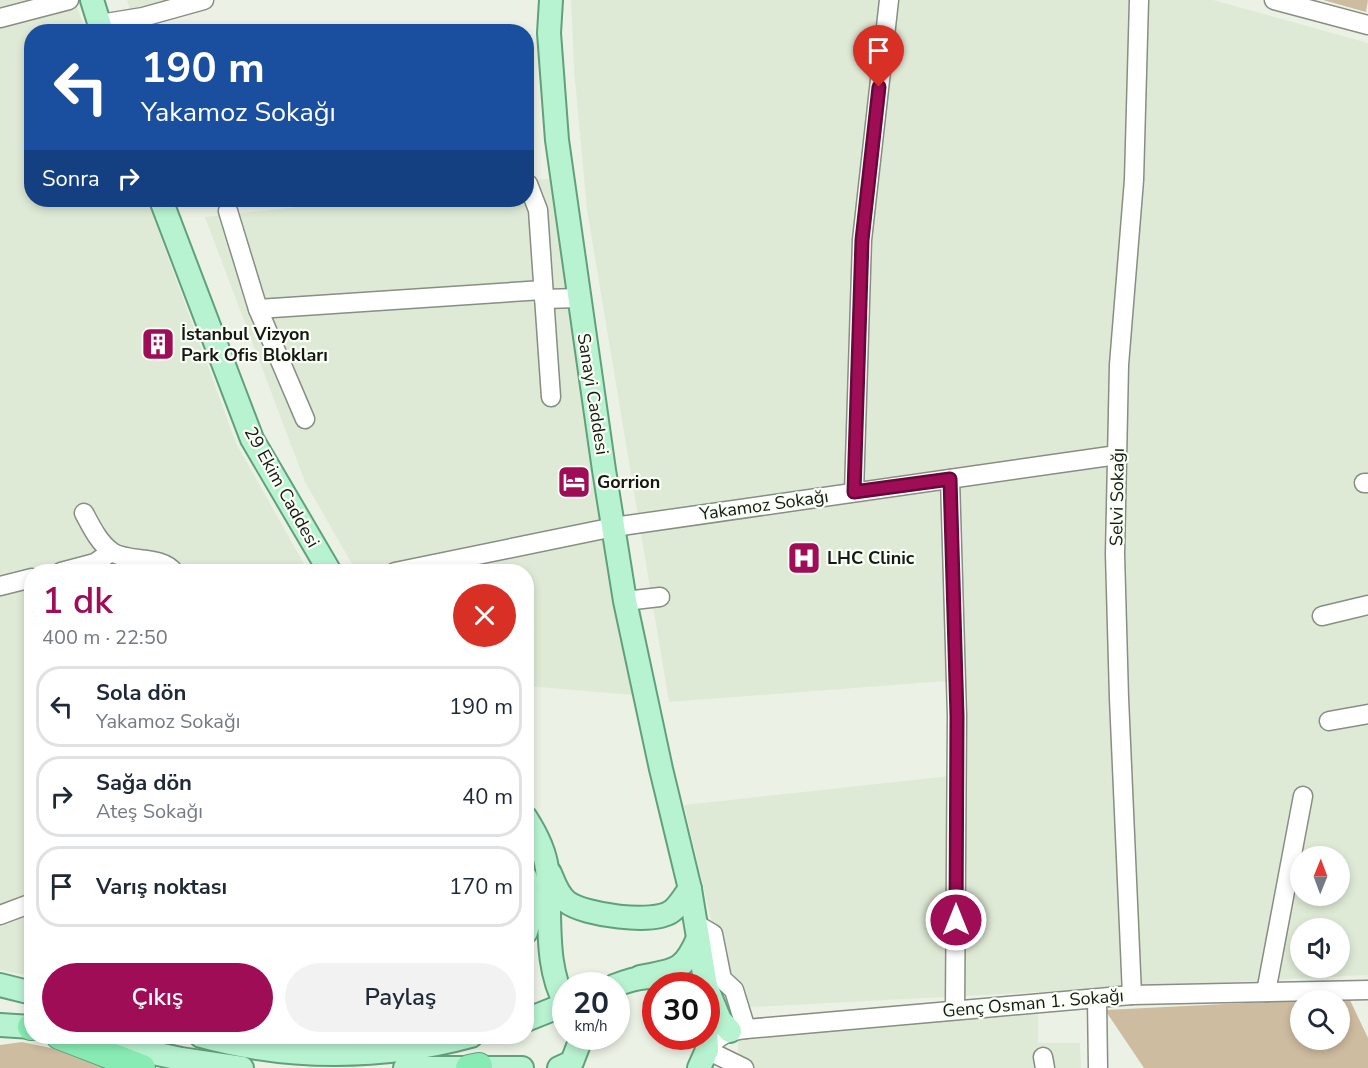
<!DOCTYPE html>
<html lang="tr">
<meta charset="utf-8">
<style>
body{margin:0;font-family:"Nunito Sans",sans-serif;background:#f2f2f3;color:#1f2937;height:100vh;display:flex;flex-direction:column;font-size:22px;white-space:nowrap}
*{box-sizing:border-box;margin:0}
p{font-size:20px;color:#747a83}
.icon{flex:none;width:33px;height:33px;fill:none;stroke:currentColor;stroke-width:2;stroke-linecap:round;stroke-linejoin:round}
.map{position:relative;flex:1;overflow:hidden}
.sheet{position:absolute;left:24px;top:564px;width:510px;height:480px;display:flex;flex-direction:column;background:#fff;border-radius:24px;box-shadow:0 3px 9px #0003}
.sheet>*{flex:none}
.top-card{position:absolute;left:24px;top:24px;width:510px;height:183px;border-radius:24px;box-shadow:0 3px 9px #0003;background:#1a4fa0;color:#fff;overflow:hidden}
.needle{width:39px;rotate:1deg}
.buttons{position:absolute;left:1290px;top:846px;display:grid;gap:12px}
.buttons a{display:grid;place-items:center;width:60px;height:60px;border-radius:50%;background:#fff;box-shadow:0 3px 9px #0003;font-size:30px}
.speed{position:absolute;left:552px;top:972px;display:flex;gap:12px;font-size:30px;font-weight:700;text-align:center}
.speed>*{display:grid;place-content:center;width:78px;height:78px;border-radius:50%;background:#fff;box-shadow:0 3px 9px #0003;line-height:1}
.speed small{font-size:15px;font-weight:400}
.speed .limit{border:9px solid #d22;background:#fff;color:#111}
.pin{position:absolute;display:grid;place-items:center;width:51px;height:51px;color:#fff;margin:-62px -26px;border-radius:50% 50% 50% 0;rotate:-45deg;box-shadow:0 0 6px #0007}
.pin .icon{rotate:45deg}
.me{position:absolute;width:66px;margin:-33px;rotate:0deg;stroke-linejoin:round;filter:drop-shadow(0 0 4px #0008)}
.turn{display:flex;align-items:center;gap:21px;height:126px;padding:0 18px;font-size:27px}
.turn .icon{width:78px;height:78px;stroke-width:2.5}
.turn b{display:block;font-size:42px;line-height:51px}
.then{display:flex;align-items:center;height:57px;padding:0 18px;background:#0003;gap:12px;font-size:22px}
.round{display:grid;place-items:center;flex:none;width:63px;height:63px;border-radius:32px;background:#f2f2f3}
.summary{display:flex;align-items:center;justify-content:space-between;height:102px;padding:0 18px}
h1{font-size:36px;font-weight:600;line-height:45px;color:#9f0d56}
.action{display:flex;gap:12px;margin-top:auto;padding:12px 18px}
.action a{flex:1;height:69px;border-radius:36px;background:#9f0d56;color:#fff;font-size:24px;font-weight:600;line-height:69px;text-align:center}
.action a+a{background:#f2f2f3;color:#1f2937}
ul{padding:0;list-style:none}
li{display:flex;align-items:center;gap:18px;height:81px;margin:0 12px 9px;padding:0 6px;border:3px solid #e0e1e3;border-radius:24px}
li div{flex:1}
li b{display:block;font-size:22px}
li em{font-style:normal}
.map>svg:first-child{display:block}
.built{fill:#dfead6;fill-rule:evenodd}
.green{fill:#cebca0;fill-rule:evenodd}
.lines{fill:none;stroke-linecap:round;stroke-linejoin:round}
.minor-casing{stroke:#878e82;stroke-width:21}
.major-casing{stroke:#60a17b;stroke-width:26}
.highway-casing{stroke:#60a17b;stroke-width:28}
.minor{stroke:#fff;stroke-width:18}
.major{stroke:#b8f3d1;stroke-width:22}
.highway{stroke:#88ebb3;stroke-width:26}
.route-casing{stroke:#670838;stroke-width:15}
.route{stroke:#9f0d56;stroke-width:10}
.labels{text-anchor:middle;dominant-baseline:central;stroke-width:4.5;stroke-linejoin:round;paint-order:stroke}
.poi-label{font-size:18px;font-weight:bold;fill:#161814;stroke:#f9fff5;text-anchor:start}
.street-label{font-size:18px;fill:#161814;stroke:#f9fff5}
</style>
<div class="map">
<svg width="1368" height="1068" viewBox="0 0 1368 1068">
<rect width="100%" height="100%" fill="#ebf2e5"/>
<!-- built -->
<g class="built">
<path d="M 0,0 L 74,0 L 86,31 L 32,32 L 32,200 L 147,200 L 236,443 L 308,571 L 32,572 L 31,976 L 0,970 Z"/>
<path d="M 127,0 L 199,0 L 134,22 Z"/>
<path d="M 571,0 L 1213,0 L 1368,43 L 1368,975 L 732,1008 L 684,805 L 950,776 L 947,681 L 669,702 L 587,210 L 574,70 ZM 1300,856 L 1340,856 L 1340,896 L 1300,896 ZM 1300,928 L 1340,928 L 1340,968 L 1300,968 Z"/>
<path d="M 555,178 L 606,531 L 633,695 L 527,686 L 526,572 L 356,571 L 305,482 L 205,217 L 363,200 L 526,200 L 527,181 Z"/>
<path d="M 1038,1009 L 1038,1043 L 1080,1043 L 1081,1068 L 738,1068 L 738,1040 Z"/>
</g>
<!-- green -->
<g class="green">
<path d="M 1323,0 L 1368,0 L 1366,12 Z"/>
<path d="M 1349,998 L 1368,1038 L 1368,1068 L 1144,1068 L 1105,1010 ZM 1300,1000 L 1340,1000 L 1340,1040 L 1300,1040 Z"/>
<path d="M 22,1042 L 84,1055 L 122,1068 L 0,1068 L 0,1045 Z"/>
</g>
<g class="lines">
<!-- minor casing -->
<g class="minor-casing">
<g id="minor">
<path d="M 1274,0 L 1368,25"/>
<path d="M 0,18 L 69,0"/>
<path d="M 100,24 L 143,17 L 204,0"/>
<path d="M 528,184 L 538,210 L 551,397"/>
<path d="M 228,211 L 258,309 L 305,419"/>
<path d="M 544,299 L 578,298"/>
<path d="M 258,309 L 543,290"/>
<path d="M 950,479 L 957,716 L 955,1010"/>
<path d="M 1364,483 L 1368,483"/>
<path d="M 854,492 L 862,240 L 889,0"/>
<path d="M 84,513 C 91,526 99,543 112,552 C 129,563 162,555 174,572"/>
<path d="M 61,572 L 95,563 L 111,552"/>
<path d="M 395,572 L 614,527 L 1117,455"/>
<path d="M 0,586 L 32,578"/>
<path d="M 625,601 L 660,597"/>
<path d="M 1322,616 L 1368,605"/>
<path d="M 1329,721 L 1368,714"/>
<path d="M 0,915 L 32,903"/>
<path d="M 696,924 L 713,934 L 722,979 L 734,990 L 746,1029"/>
<path d="M 1266,992 L 1303,796"/>
<path d="M 1132,995 L 1119,698 L 1115,554 L 1119,365 L 1134,180 L 1139,0"/>
<path d="M 1097,999 L 1098,1068"/>
<path d="M 1043,1057 L 1045,1068"/>
<path d="M 744,1068 L 707,1050 C 718,1035 728,1031 746,1029 L 1132,995 L 1368,990"/>
</g>
</g>
<!-- major casing -->
<g class="major-casing">
<g id="major">
<path d="M 92,0 L 102,32"/>
<path d="M 551,0 L 549,33 L 557,140 L 604,470 L 625,601 L 661,769 L 690,889 L 706,986"/>
<path d="M 161,200 L 252,439 L 330,572"/>
<path d="M 526,818 C 535,832 545,852 547,869 C 552,914 543,964 566,1005"/>
<path d="M 550,873 C 554,883 558,895 567,902 C 584,915 654,925 672,911 C 679,906 684,896 690,889"/>
<path d="M 526,878 L 529,923 L 526,932"/>
<path d="M 640,977 C 674,970 683,973 698,938"/>
<path d="M 0,985 L 32,993"/>
<path d="M 614,986 C 636,977 658,972 679,986"/>
<path d="M 706,986 L 720,1020 L 730,1031"/>
<path d="M 526,1020 L 566,1004"/>
<path d="M 0,1025 L 32,1027"/>
<path d="M 201,1036 C 288,1060 383,1060 471,1036"/>
<path d="M 88,1039 L 181,1059 L 242,1068"/>
<path d="M 405,1068 L 522,1068"/>
<path d="M 559,1068 L 572,1062 L 582,1036"/>
<path d="M 699,1068 L 707,1050 L 706,1024"/>
</g>
</g>
<!-- highway casing -->
<g class="highway-casing">
<g id="highway">
<path d="M 31,1027 L 32,1027"/>
<path d="M 59,1036 L 142,1068"/>
<path d="M 469,1068 L 479,1066"/>
</g>
</g>
<!-- minor -->
<use href="#minor" class="minor"/>
<!-- major -->
<use href="#major" class="major"/>
<!-- highway -->
<use href="#highway" class="highway"/>
</g>
<g class="lines">
<!-- route casing -->
<g class="route-casing">
<path id="route" d="M 879,87 L 862,240 L 854,492 L 950,479 L 957,716 L 956,920"/>
</g>
<!-- route -->
<use href="#route" class="route"/>
</g>
<!-- icons -->
<defs>
<g id="building-square" transform="scale(1.725)"><rect x="-9" y="-9" width="18" height="18" rx="4" fill="#9f0d56" stroke="#f9fff5"/><path d="M-4-6H4V6H1V3H-1V6H-4ZM-2.5-4.3h1.7v1.8h-1.7ZM.8-4.3h1.7v1.8H.8ZM-2.5-1h1.7V.8h-1.7ZM.8-1h1.7V.8H.8Z" fill="#fff"/></g>
<g id="hotel-square" transform="scale(1.725)"><rect x="-9" y="-9" width="18" height="18" rx="4" fill="#9f0d56" stroke="#f9fff5"/><path d="M-6-4.5h1.5V1H6V5H4.5V3h-9V5H-6ZM-4 0a1.8 1.8 0 1 1 3.6 0ZM.5 0V-2.5h3Q6-2.5 6 0Z" fill="#fff"/></g>
<g id="hospital-square" transform="scale(1.725)"><rect x="-9" y="-9" width="18" height="18" rx="4" fill="#9f0d56" stroke="#f9fff5"/><path d="M-5-5h3v3.5h4V-5h3V5h-3V1.5h-4V5h-3Z" fill="#fff"/></g>
</defs>
<g fill-rule="evenodd">
<use href="#building-square" x="158" y="344"/>
<use href="#hotel-square" x="574" y="482"/>
<use href="#hospital-square" x="804" y="558"/>
</g>
<g class="labels">
<!-- poi labels -->
<g class="poi-label">
<text x="181" y="334">İstanbul Vizyon<tspan x="181" dy="21">Park Ofis Blokları</tspan></text>
<text x="597" y="482">Gorrion</text>
<text x="827" y="558">LHC Clinic</text>
</g>
<!-- street labels -->
<g class="street-label">
<text transform="translate(593 394) rotate(81)">Sanayi Caddesi</text>
<text transform="translate(282 487) rotate(61)">29 Ekim Caddesi</text>
<text transform="translate(1117 497) rotate(-89)">Selvi Sokağı</text>
<text transform="translate(764 505) rotate(-8)">Yakamoz Sokağı</text>
<text transform="translate(1033 1003) rotate(-5)">Genç Osman 1. Sokağı</text>
</g>
</g>
</svg>
<div class="buttons">
<a><svg class="needle" viewBox="-14 -14 28 28"><path d="M0-13l5 13h-10z" fill="#e53935"/><path d="M0 13l5-13h-10z" fill="#747a83"/></svg></a>
<a><svg class="icon" aria-label="sound" viewBox="0 0 24 24"><path d="M4 9h4l5-4v14l-5-4H4zM17 9q2 3 0 6"/></svg></a>
<a><svg class="icon" aria-label="search" viewBox="0 0 24 24"><circle cx="10" cy="10" r="6"/><path d="M15 15l6 6"/></svg></a>
</div>
<div class="speed"><div>20<small>km/h</small></div><div class="limit">30</div></div>
<div class="pin" style="left:879px;top:87px;background:#d93025"><svg class="icon" aria-label="arrive" viewBox="0 0 24 24"><path d="M6 21V4h12l-3 4 3 4H6"/></svg></div>
<svg class="me" style="left:956px;top:920px" viewBox="-20 -20 40 40"><circle r="17" fill="#9f0d56" stroke="#fff" stroke-width="3"/><path d="M0-11L8 9 0 5-8 9z" fill="#fff"/></svg>
<div class="top-card">
<div class="turn"><svg class="icon" aria-label="left" viewBox="0 0 24 24"><path d="M17 20v-9H6M10 6l-5 5 5 5"/></svg><div><b>190 m</b>Yakamoz Sokağı</div></div>
<div class="then">Sonra<svg class="icon" aria-label="right" viewBox="0 0 24 24"><path d="M7 20v-9h11M14 6l5 5-5 5"/></svg></div>
</div>
<section class="sheet">
<div class="summary"><div><h1>1 dk</h1><p>400 m · 22:50</p></div><a class="round" style="background:#d93025;color:#fff"><svg class="icon" aria-label="close" viewBox="0 0 24 24"><path d="M6 6l12 12M18 6L6 18"/></svg></a></div>
<ul>
<li><svg class="icon" aria-label="left" viewBox="0 0 24 24"><path d="M17 20v-9H6M10 6l-5 5 5 5"/></svg><div><b>Sola dön</b><p>Yakamoz Sokağı</p></div><em>190 m</em></li>
<li><svg class="icon" aria-label="right" viewBox="0 0 24 24"><path d="M7 20v-9h11M14 6l5 5-5 5"/></svg><div><b>Sağa dön</b><p>Ateş Sokağı</p></div><em>40 m</em></li>
<li><svg class="icon" aria-label="arrive" viewBox="0 0 24 24"><path d="M6 21V4h12l-3 4 3 4H6"/></svg><div><b>Varış noktası</b></div><em>170 m</em></li>
</ul>
<div class="action"><a>Çıkış</a><a>Paylaş</a></div>
</section>
</div>
